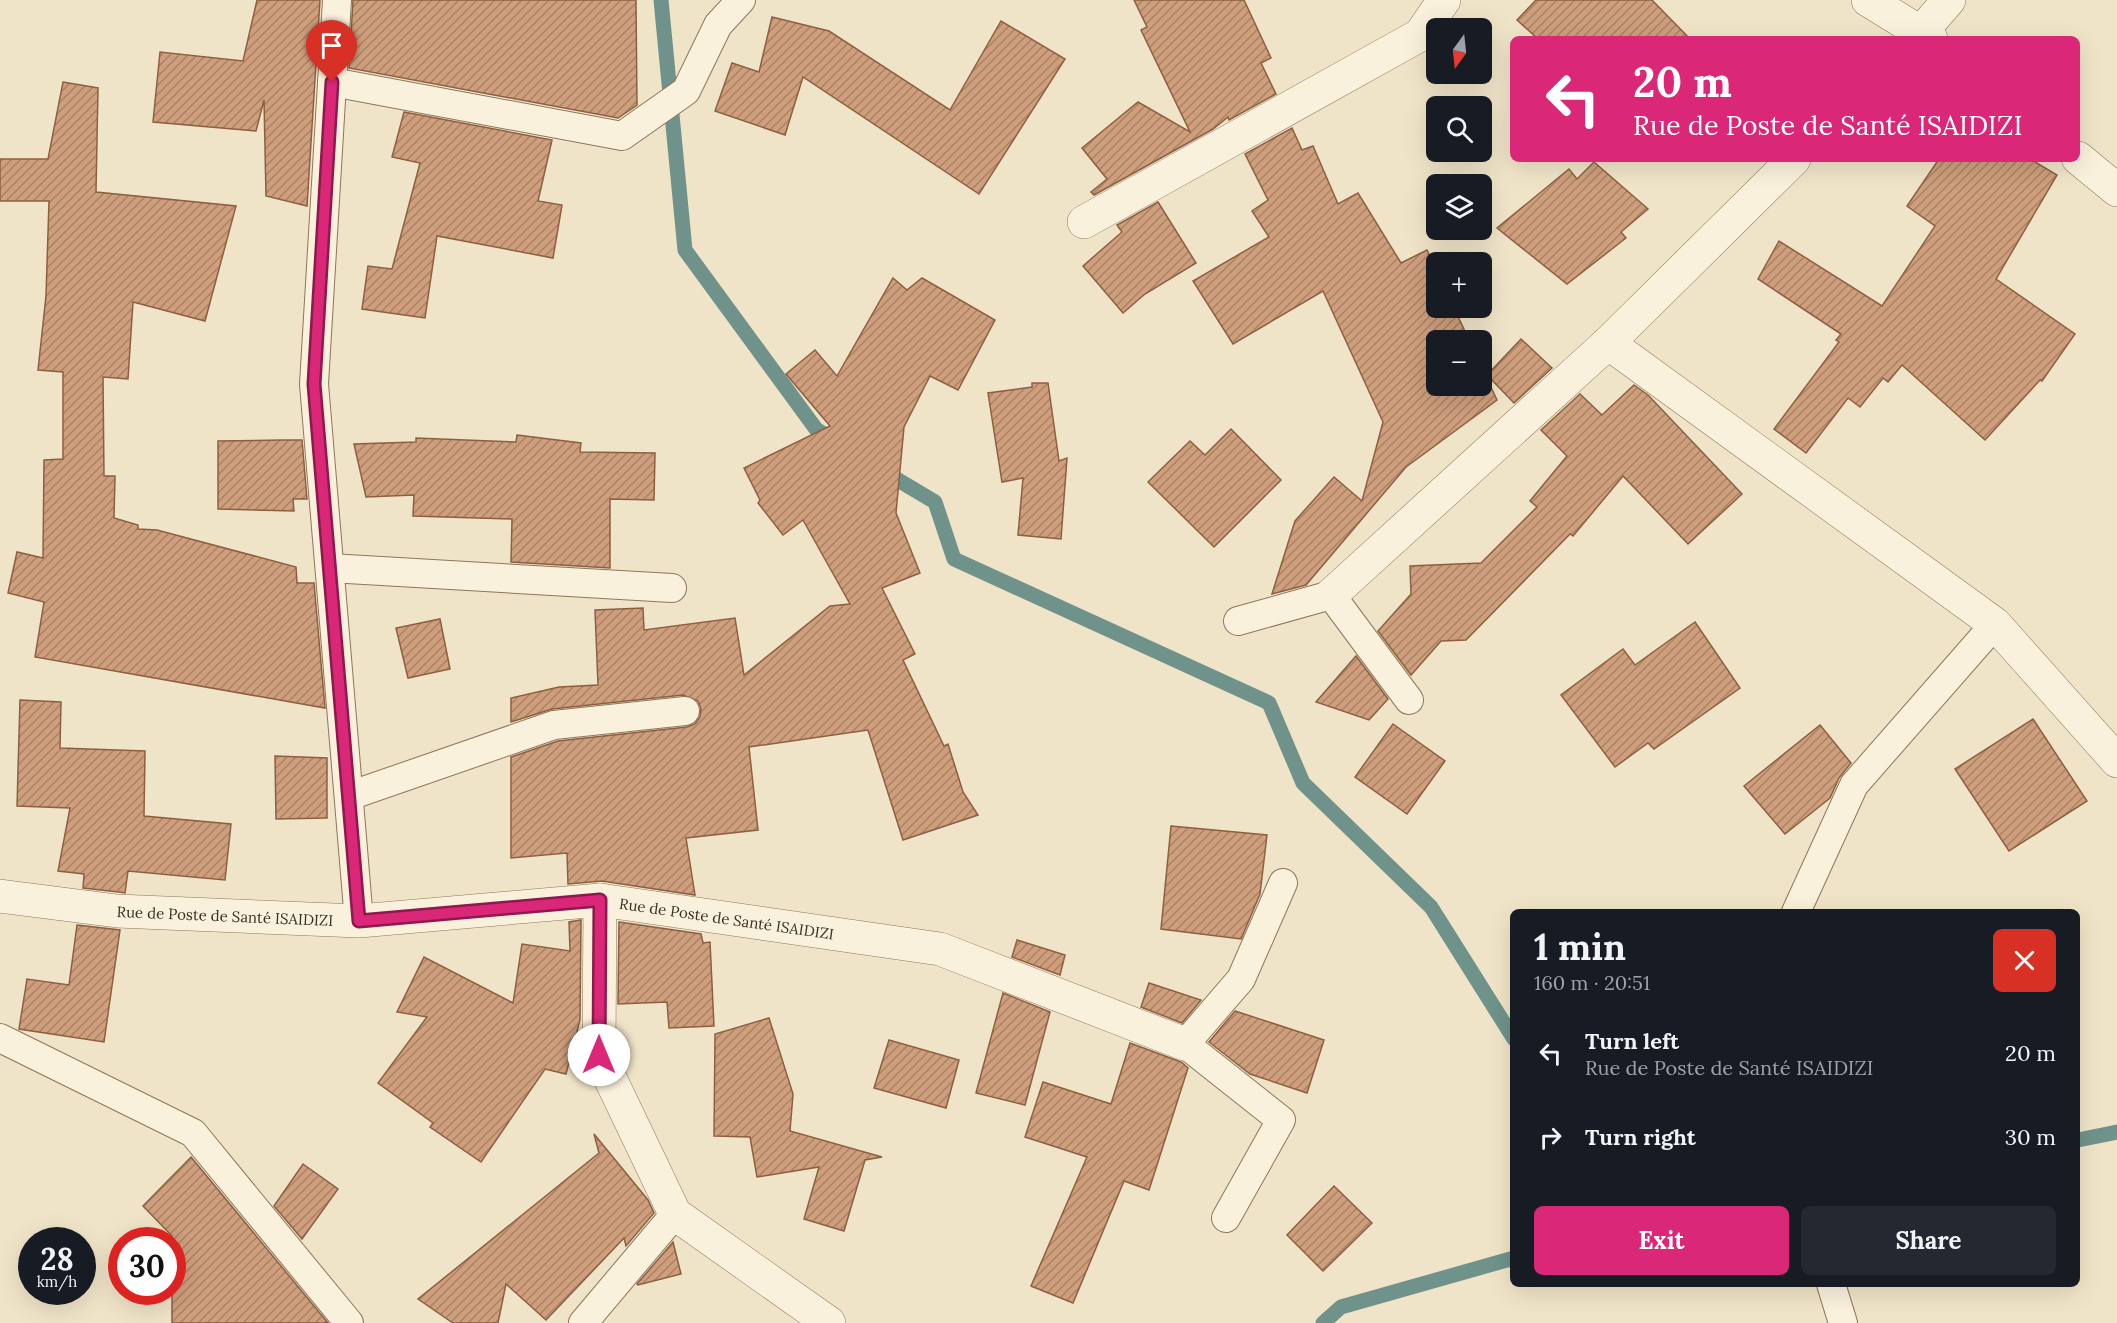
<!DOCTYPE html>
<meta charset="utf-8">
<style>
body{margin:0;font-family:Lora,serif;background:#242831;color:#f1f3f6;height:100vh;display:flex;flex-direction:column;font-size:22px;white-space:nowrap}
*{box-sizing:border-box;margin:0}
p{font-size:20px;color:#9ea1a6}
.icon{flex:none;width:33px;height:33px;fill:none;stroke:currentColor;stroke-width:2;stroke-linecap:round;stroke-linejoin:round}
.map{position:relative;flex:1;overflow:hidden}
.sheet{position:absolute;left:1510px;top:909px;width:570px;height:378px;display:flex;flex-direction:column;background:#171b24;border-radius:9px;box-shadow:0 6px 24px #0002}
.sheet>*{flex:none}
.top-card{position:absolute;left:1510px;top:36px;width:570px;height:126px;border-radius:9px;box-shadow:0 6px 24px #0002;background:#db2777;color:#fff;overflow:hidden}
.needle{width:39px;rotate:195deg}
.buttons{position:absolute;left:1426px;top:18px;display:grid;gap:12px}
.buttons a{display:grid;place-items:center;width:66px;height:66px;border-radius:9px;background:#171b24;box-shadow:0 6px 24px #0002;font-size:30px}
.speed{position:absolute;left:18px;top:1227px;display:flex;gap:12px;font-size:30px;font-weight:700;text-align:center}
.speed>*{display:grid;place-content:center;width:78px;height:78px;border-radius:50%;background:#171b24;box-shadow:0 6px 24px #0002;line-height:1}
.speed small{font-size:15px;font-weight:400}
.speed .limit{border:9px solid #d22;background:#fff;color:#111}
.pin{position:absolute;display:grid;place-items:center;width:51px;height:51px;color:#fff;margin:-62px -26px;border-radius:50% 50% 50% 0;rotate:-45deg;box-shadow:0 0 6px #0007}
.pin .icon{rotate:45deg}
.me{position:absolute;width:66px;margin:-33px;rotate:0deg;stroke-linejoin:round;filter:drop-shadow(0 0 4px #0008)}
.turn{display:flex;align-items:center;gap:21px;height:126px;padding:0 24px;font-size:27px}
.turn .icon{width:78px;height:78px;stroke-width:2.5}
.turn b{display:block;font-size:42px;line-height:51px}
.round{display:grid;place-items:center;flex:none;width:63px;height:63px;border-radius:9px;background:#242831}
.headline{display:flex;align-items:center;justify-content:space-between;height:102px;padding:0 24px}
h1{font-size:36px;font-weight:800;line-height:45px}
.cta{display:flex;gap:12px;margin-top:auto;padding:12px 24px}
.cta a{flex:1;height:69px;border-radius:9px;background:#db2777;color:#fff;font-size:24px;font-weight:800;line-height:69px;text-align:center}
.cta a+a{background:#242831;color:#f1f3f6}
ul{padding:0;list-style:none}
li{display:flex;align-items:center;gap:18px;height:84px;padding:0 24px}
li div{flex:1}
li b{display:block;font-size:22px}
li em{font-style:normal}
.map>svg:first-child{display:block}
.lines{fill:none;stroke-linecap:round;stroke-linejoin:round}
.stream{stroke:#6f938a;stroke-width:15}
.building{fill:url(#building-hatch);stroke:#8d5f41;stroke-width:1.5}
.lane-casing{stroke:#8d765c;stroke-width:30}
.street-casing{stroke:#8d765c;stroke-width:34}
.lane{stroke:#faf1dc;stroke-width:28}
.street{stroke:#faf1dc;stroke-width:33}
.route-casing{stroke:#8e194d;stroke-width:15}
.route{stroke:#db2777;stroke-width:10}
.labels{text-anchor:middle;dominant-baseline:central;stroke-width:6;stroke-linejoin:round;paint-order:stroke}
.street-label{font-size:15px;fill:#3d2e20;stroke:#f7eed8}
</style>
<div class="map">
<svg width="2117" height="1323" viewBox="0 0 2117 1323">
<defs>
<pattern id="building-hatch" width="6" height="6" patternUnits="userSpaceOnUse" patternTransform="scale(1.5)"><rect width="6" height="6" fill="#cf9f7d"/><path d="M-1 1l2-2M0 6l6-6M5 7l2-2" fill="none" stroke="#a98266"/></pattern>
</defs>
<rect width="100%" height="100%" fill="#f0e4c8"/>
<g class="lines">
<!-- stream -->
<g class="stream">
<path d="M 661,0 L 685,250 L 816,429 L 835,441"/>
<path d="M 883,471 L 935,502 L 954,559 L 1269,703 L 1303,783 L 1431,907 L 1514,1039"/>
<path d="M 2078,1140 L 2117,1132"/>
<path d="M 1323,1323 L 1341,1307 L 1514,1258"/>
</g>
</g>
<!-- building -->
<g class="building">
<path d="M 257,0 L 320,0 L 307,206 L 266,196 L 264,100 L 256,131 L 153,122 L 160,52 L 243,61 Z"/>
<path d="M 353,0 L 636,0 L 637,105 L 618,118 L 349,68 Z"/>
<path d="M 1134,0 L 1244,0 L 1271,58 L 1261,63 L 1276,94 L 1229,120 L 1228,117 L 1213,129 L 1094,195 L 1091,192 L 1107,179 L 1082,148 L 1138,102 L 1190,132 L 1141,30 L 1147,27 Z"/>
<path d="M 1536,0 L 1652,0 L 1690,39 L 1538,39 L 1517,20 Z"/>
<path d="M 772,17 L 829,31 L 950,110 L 1001,21 L 1065,59 L 979,194 L 803,77 L 785,135 L 715,111 L 732,63 L 759,72 Z"/>
<path d="M 63,82 L 98,88 L 96,192 L 236,206 L 205,321 L 133,302 L 128,379 L 103,377 L 104,476 L 115,476 L 114,518 L 138,525 L 138,529 L 157,530 L 296,567 L 297,583 L 314,583 L 325,708 L 35,657 L 44,602 L 8,593 L 17,552 L 43,558 L 44,460 L 63,459 L 63,372 L 38,370 L 46,296 L 49,201 L 0,201 L 0,159 L 48,159 Z"/>
<path d="M 404,112 L 552,140 L 538,201 L 562,205 L 553,258 L 437,236 L 425,318 L 362,309 L 368,266 L 392,269 L 420,163 L 392,157 Z"/>
<path d="M 1292,128 L 1302,150 L 1313,146 L 1338,204 L 1358,193 L 1401,263 L 1427,250 L 1437,271 L 1437,308 L 1454,308 L 1469,340 L 1437,340 L 1437,386 L 1482,386 L 1482,368 L 1497,400 L 1406,467 L 1306,585 L 1272,594 L 1295,521 L 1334,477 L 1362,501 L 1383,422 L 1323,291 L 1233,344 L 1193,281 L 1269,237 L 1252,211 L 1268,200 L 1245,154 Z"/>
<path d="M 1939,159 L 2030,159 L 2057,175 L 1996,279 L 2075,334 L 2042,381 L 2040,380 L 1985,440 L 1902,365 L 1888,382 L 1883,378 L 1860,407 L 1848,398 L 1806,453 L 1774,429 L 1839,342 L 1836,340 L 1841,334 L 1758,279 L 1779,241 L 1882,306 L 1935,226 L 1907,206 Z"/>
<path d="M 1594,162 L 1648,209 L 1621,232 L 1626,238 L 1567,284 L 1497,228 L 1569,169 L 1577,179 Z"/>
<path d="M 1158,202 L 1196,263 L 1145,294 L 1123,313 L 1083,266 L 1122,232 L 1117,225 Z"/>
<path d="M 893,278 L 907,290 L 922,278 L 995,320 L 958,390 L 930,376 L 904,427 L 896,513 L 920,573 L 882,588 L 915,654 L 903,660 L 944,746 L 948,744 L 963,792 L 978,815 L 903,840 L 868,730 L 749,747 L 758,830 L 686,838 L 695,895 L 602,881 L 568,884 L 567,853 L 511,858 L 511,757 L 558,741 L 687,727 L 695,724 L 700,717 L 701,709 L 698,701 L 683,695 L 552,709 L 511,722 L 511,698 L 559,687 L 598,685 L 595,610 L 643,608 L 644,630 L 735,618 L 744,675 L 830,606 L 850,604 L 803,520 L 783,535 L 758,503 L 760,500 L 744,468 L 830,426 L 786,374 L 815,350 L 837,376 Z"/>
<path d="M 1521,339 L 1552,368 L 1514,403 L 1487,375 Z"/>
<path d="M 1032,383 L 1048,383 L 1059,461 L 1067,458 L 1061,539 L 1018,535 L 1023,478 L 1002,482 L 988,393 L 1032,387 Z"/>
<path d="M 1634,385 L 1648,395 L 1742,494 L 1688,544 L 1623,476 L 1573,536 L 1570,534 L 1466,640 L 1441,641 L 1411,675 L 1378,631 L 1411,594 L 1410,566 L 1481,563 L 1537,507 L 1530,501 L 1567,456 L 1541,430 L 1580,394 L 1602,415 Z"/>
<path d="M 1231,429 L 1281,480 L 1214,547 L 1148,482 L 1190,441 L 1205,455 Z"/>
<path d="M 517,435 L 581,443 L 580,452 L 655,453 L 654,500 L 610,499 L 610,568 L 511,562 L 512,519 L 413,516 L 414,495 L 366,497 L 354,444 L 416,442 L 416,438 L 516,442 Z"/>
<path d="M 282,440 L 302,440 L 307,499 L 293,499 L 294,511 L 218,509 L 218,441 Z"/>
<path d="M 440,619 L 450,669 L 408,678 L 396,628 Z"/>
<path d="M 1695,622 L 1740,688 L 1654,749 L 1648,743 L 1615,767 L 1561,695 L 1623,649 L 1635,665 Z"/>
<path d="M 1356,656 L 1388,699 L 1369,720 L 1316,702 Z"/>
<path d="M 20,700 L 61,702 L 60,748 L 145,751 L 144,816 L 231,824 L 225,880 L 128,871 L 125,893 L 119,892 L 83,888 L 84,874 L 58,871 L 70,808 L 17,806 Z"/>
<path d="M 2033,719 L 2087,801 L 2009,851 L 1955,769 Z"/>
<path d="M 1393,724 L 1445,761 L 1407,814 L 1355,777 Z"/>
<path d="M 1820,725 L 1851,763 L 1839,778 L 1830,798 L 1785,834 L 1744,786 Z"/>
<path d="M 275,756 L 327,758 L 327,818 L 276,819 Z"/>
<path d="M 1171,826 L 1267,835 L 1260,894 L 1241,939 L 1161,929 Z"/>
<path d="M 581,920 L 580,1020 L 566,1074 L 545,1069 L 481,1162 L 430,1127 L 433,1123 L 378,1083 L 427,1017 L 397,1012 L 424,957 L 513,1003 L 522,944 L 570,951 L 569,922 Z"/>
<path d="M 619,922 L 701,934 L 703,943 L 710,942 L 714,1026 L 669,1028 L 667,1002 L 618,1004 Z"/>
<path d="M 77,925 L 120,930 L 104,1042 L 19,1029 L 27,979 L 69,985 Z"/>
<path d="M 1017,940 L 1065,955 L 1060,975 L 1012,957 Z"/>
<path d="M 1149,983 L 1201,1000 L 1182,1023 L 1141,1007 Z"/>
<path d="M 1003,993 L 1050,1012 L 1025,1105 L 976,1093 Z"/>
<path d="M 1235,1011 L 1324,1040 L 1307,1093 L 1250,1074 L 1209,1042 Z"/>
<path d="M 769,1018 L 793,1094 L 790,1131 L 882,1157 L 865,1160 L 844,1231 L 804,1219 L 819,1167 L 757,1177 L 750,1137 L 714,1136 L 715,1034 Z"/>
<path d="M 889,1040 L 959,1060 L 946,1108 L 874,1088 Z"/>
<path d="M 1130,1043 L 1181,1062 L 1188,1068 L 1149,1190 L 1124,1181 L 1073,1303 L 1031,1286 L 1087,1157 L 1025,1137 L 1043,1082 L 1111,1104 Z"/>
<path d="M 594,1134 L 648,1200 L 654,1213 L 626,1246 L 624,1238 L 546,1320 L 506,1284 L 498,1323 L 453,1323 L 418,1299 L 599,1153 Z"/>
<path d="M 191,1157 L 328,1323 L 172,1323 L 172,1236 L 143,1206 Z"/>
<path d="M 303,1164 L 338,1189 L 302,1239 L 274,1206 Z"/>
<path d="M 1334,1186 L 1372,1223 L 1323,1271 L 1287,1235 Z"/>
<path d="M 673,1242 L 681,1274 L 638,1285 L 637,1284 Z"/>
</g>
<g class="lines">
<!-- lane casing -->
<g class="lane-casing">
<g id="lane">
<path d="M 337,0 L 314,384 L 359,921"/>
<path d="M 332,82 L 622,136 L 686,91 L 718,25 L 741,0"/>
<path d="M 330,568 L 672,588"/>
<path d="M 1238,621 L 1331,595 L 1409,700"/>
<path d="M 349,796 L 554,725 L 685,711"/>
<path d="M 1796,912 L 1854,785 L 1995,624"/>
<path d="M 0,1038 L 193,1133 L 349,1323"/>
<path d="M 1226,1218 L 1281,1120 L 1185,1044 L 1241,979 L 1283,883"/>
<path d="M 1831,1284 L 1843,1323"/>
<path d="M 583,1323 L 675,1214"/>
</g>
</g>
<!-- street casing -->
<g class="street-casing">
<g id="street">
<path d="M 1868,0 L 1931,39"/>
<path d="M 1915,39 L 1949,0"/>
<path d="M 2078,158 L 2117,190"/>
<path d="M 1084,222 L 1420,35 L 1444,0"/>
<path d="M 1608,343 L 1995,624 L 2117,761"/>
<path d="M 1331,595 L 1608,343 L 1794,159"/>
<path id="s1" d="M 0,896 L 117,911 L 359,921 L 600,900 L 940,949 L 1185,1044"/>
<path d="M 600,900 L 599,1055 L 675,1214 L 829,1323"/>
</g>
</g>
<!-- lane -->
<use href="#lane" class="lane"/>
<!-- street -->
<use href="#street" class="street"/>
</g>
<g class="lines">
<!-- route casing -->
<g class="route-casing">
<path id="route" d="M 332,82 L 314,384 L 359,921 L 600,900 L 599,1055"/>
</g>
<!-- route -->
<use href="#route" class="route"/>
</g>
<g class="labels">
<!-- street labels -->
<g class="street-label">
<text stroke="none"><textPath href="#s1" startOffset="226">Rue de Poste de Santé ISAIDIZI</textPath></text>
<text stroke="none"><textPath href="#s1" startOffset="730">Rue de Poste de Santé ISAIDIZI</textPath></text>
</g>
</g>
</svg>
<div class="buttons">
<a><svg class="needle" viewBox="-14 -14 28 28"><path d="M0-13l5 13h-10z" fill="#e53935"/><path d="M0 13l5-13h-10z" fill="#9ea1a6"/></svg></a>
<a><svg class="icon" aria-label="search" viewBox="0 0 24 24"><circle cx="10" cy="10" r="6"/><path d="M15 15l6 6"/></svg></a>
<a><svg class="icon" aria-label="layers" viewBox="0 0 24 24"><path d="M12 4l9 5-9 5-9-5zM3 14l9 5 9-5"/></svg></a>
<a>+</a>
<a>−</a>
</div>
<div class="speed"><div>28<small>km/h</small></div><div class="limit">30</div></div>
<div class="pin" style="left:332px;top:82px;background:#d93025"><svg class="icon" aria-label="arrive" viewBox="0 0 24 24"><path d="M6 21V4h12l-3 4 3 4H6"/></svg></div>
<svg class="me" style="left:599px;top:1055px" viewBox="-20 -20 40 40"><circle r="19" fill="#fff"/><path d="M0-13L10 11 0 6-10 11z" fill="#db2777"/></svg>
<div class="top-card">
<div class="turn"><svg class="icon" aria-label="left" viewBox="0 0 24 24"><path d="M17 20v-9H6M10 6l-5 5 5 5"/></svg><div><b>20 m</b>Rue de Poste de Santé ISAIDIZI</div></div>
</div>
<section class="sheet">
<div class="headline"><div><h1>1 min</h1><p>160 m · 20:51</p></div><a class="round" style="background:#d93025;color:#fff"><svg class="icon" aria-label="close" viewBox="0 0 24 24"><path d="M6 6l12 12M18 6L6 18"/></svg></a></div>
<ul>
<li><svg class="icon" aria-label="left" viewBox="0 0 24 24"><path d="M17 20v-9H6M10 6l-5 5 5 5"/></svg><div><b>Turn left</b><p>Rue de Poste de Santé ISAIDIZI</p></div><em>20 m</em></li>
<li><svg class="icon" aria-label="right" viewBox="0 0 24 24"><path d="M7 20v-9h11M14 6l5 5-5 5"/></svg><div><b>Turn right</b></div><em>30 m</em></li>
</ul>
<div class="cta"><a>Exit</a><a>Share</a></div>
</section>
</div>
